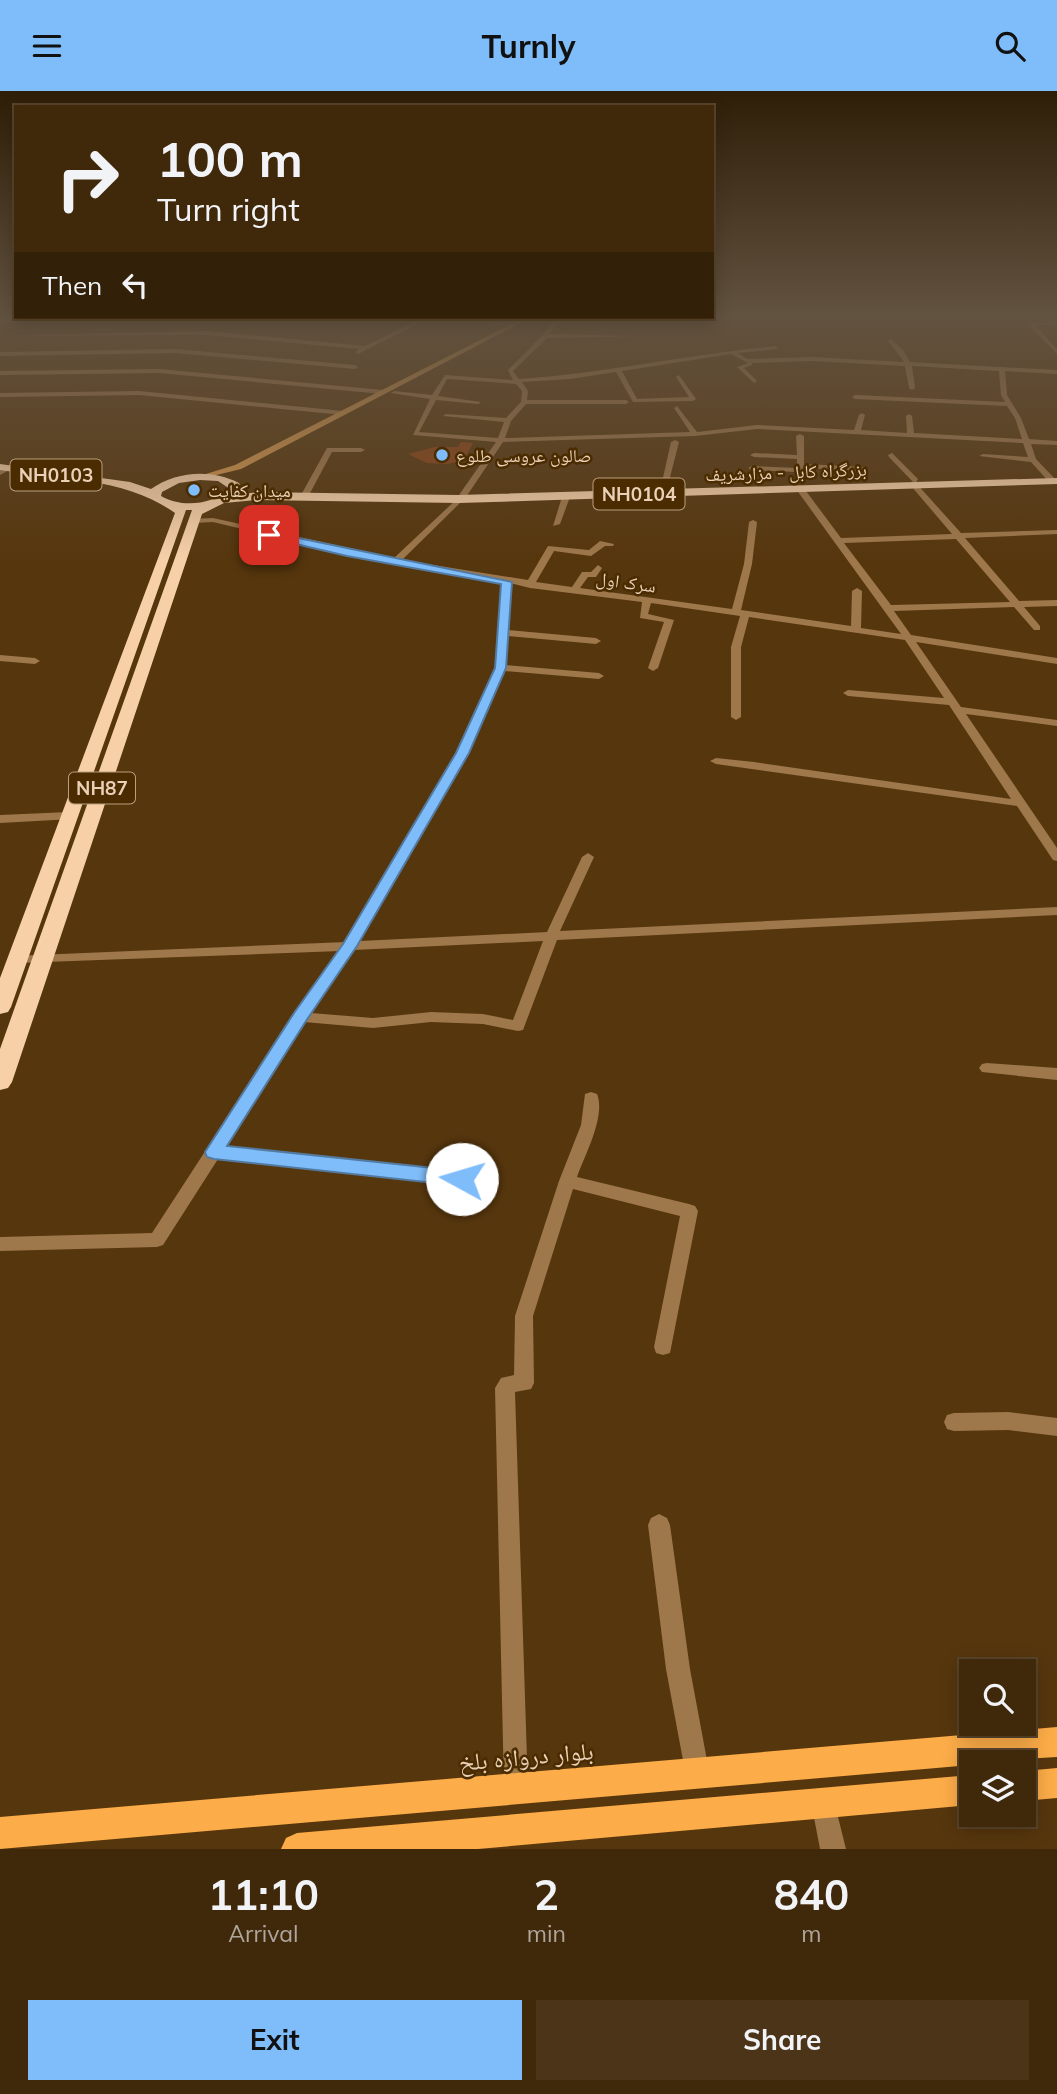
<!DOCTYPE html>
<meta charset="utf-8">
<style>
body{margin:0;font-family:Mulish,"Noto Naskh Arabic",sans-serif;background:#4b3418;color:#f1f3f6;height:100vh;display:flex;flex-direction:column;font-size:26px;white-space:nowrap}
*{box-sizing:border-box;margin:0}
p{font-size:23px;color:#aea69c}
.icon{flex:none;width:38px;height:38px;fill:none;stroke:currentColor;stroke-width:2;stroke-linecap:round;stroke-linejoin:round}
.map{position:relative;height:1758px;overflow:hidden}
.side{display:flex;flex-direction:column;background:#40280a;flex:1}
.side>*{flex:none}
.hud{position:absolute;left:14px;top:14px;width:700px;height:214px;border-radius:0px;box-shadow:0 4px 18px #0003,0 0 0 2px #59442b;background:#40280a;color:#f1f3f6;overflow:hidden}
.buttons{position:absolute;left:959px;top:1568px;display:grid;gap:14px}
.buttons a{display:grid;place-items:center;width:77px;height:77px;border-radius:0px;background:#40280a;box-shadow:0 4px 18px #0003,0 0 0 2px #59442b;font-size:35px}
.pin{position:absolute;display:grid;place-items:center;width:60px;height:60px;color:#fff;margin:-30px;border-radius:14px;box-shadow:0 4px 10px #0006}
.me{position:absolute;width:77px;margin:-38px;rotate:276deg;stroke-linejoin:round;filter:drop-shadow(0 0 5px #0008)}
.turn{display:flex;align-items:center;gap:24px;height:147px;padding:0 28px;font-size:32px}
.turn .icon{width:91px;height:91px;stroke-width:2.5}
.turn b{display:block;font-size:49px;line-height:60px}
.then{display:flex;align-items:center;height:66px;padding:0 28px;background:#0003;gap:14px;font-size:26px}
.eta{display:flex;justify-content:space-evenly;align-items:center;height:119px;text-align:center}
.eta b{font-size:42px;font-weight:700;line-height:49px}
.primary-button{display:flex;gap:14px;margin-top:auto;padding:14px 28px}
.primary-button a{flex:1;height:80px;border-radius:0px;background:#7fbdfa;color:#111;font-size:28px;font-weight:700;line-height:80px;text-align:center}
.primary-button a+a{background:#4b3418;color:#f1f3f6}
header{display:flex;justify-content:space-between;align-items:center;height:91px;padding:0 28px;background:#7fbdfa;color:#111;font-size:32px;font-weight:700}
.map>svg:first-child{display:block}
.building{fill:#894215}
.lines{fill:none;stroke-linecap:round;stroke-linejoin:round}
.street{fill:#9e774b;fill-rule:evenodd}
.secondary{fill:#d3954c;fill-rule:evenodd}
.primary{fill:#fcac48;fill-rule:evenodd}
.highway{fill:#f7d0a8;fill-rule:evenodd}
.route{fill:#7fbdfa;stroke:#537ba2;stroke-width:2}
.poi-dot{fill:#7fbdfa;stroke:#4b2c00;stroke-width:2.5}
.labels{text-anchor:middle;dominant-baseline:central;stroke-width:5;stroke-linejoin:round;paint-order:stroke}
.far-poi-label{font-size:18px;fill:#e9d0b6;stroke:#4b2c00;text-anchor:start}
.far-street-label{font-size:18px;fill:#e9d0b6;stroke:#4b2c00}
.shield{fill:#4b2c00;stroke:#ba9f7f;stroke-width:2}
.shield-label{font-size:19px;font-weight:bold;fill:#e9d0b6}
.near-street-label{font-size:24px;fill:#e9d0b6;stroke:#4b2c00}
</style>
<header><svg class="icon" aria-label="menu" viewBox="0 0 24 24"><path d="M4 6h16M4 12h16M4 18h16"/></svg>Turnly<svg class="icon" aria-label="search" viewBox="0 0 24 24"><circle cx="10" cy="10" r="6"/><path d="M15 15l6 6"/></svg></header>
<div class="map">
<svg width="1057" height="1758" viewBox="0 0 1057 1758">
<rect width="100%" height="100%" fill="#56360d"/>
<!-- building -->
<path class="building" d="M 461,351 L 473,352 L 464,369 L 448,373 L 427,372 L 408,363 L 435,356 L 458,356 Z"/>
<g class="lines">
<!-- street -->
<g class="street">
<path d="M 112,226 L 213,226 L 0,231 L 0,227 Z"/>
<path d="M 425,226 L 432,226 L 358,263 L 355,261 L 359,258 L 207,244 L 2,245 L 207,240 L 365,255 Z"/>
<path d="M 449,226 L 462,226 L 515,234 L 512,236 Z"/>
<path d="M 557,226 L 563,226 L 549,243 L 640,245 L 547,247 L 513,280 L 519,288 C 605,282 690,263 776,255 L 778,258 L 738,262 L 747,268 L 812,266 L 904,271 L 888,250 L 891,248 L 903,259 L 910,271 L 1057,279 L 1057,283 L 1005,280 L 1007,304 L 1021,327 L 1029,348 L 1057,350 L 1057,354 L 1031,353 L 1036,368 L 1057,390 L 1050,392 L 1031,371 L 979,365 L 983,363 L 1028,366 L 1023,352 L 757,338 L 695,345 L 503,351 L 466,406 L 460,406 L 459,404 L 496,351 L 413,344 L 430,308 L 391,302 L 394,300 L 432,304 L 445,284 L 513,289 L 508,279 L 543,244 ZM 731,263 L 748,272 L 737,276 L 754,292 L 757,290 L 744,277 L 752,274 L 752,272 L 812,270 L 905,275 L 909,297 L 912,299 L 915,297 L 912,275 L 999,280 L 1001,304 L 1005,311 L 855,304 L 852,306 L 855,308 L 1007,315 L 1015,327 L 1022,348 L 914,342 L 912,325 L 909,323 L 906,325 L 907,342 L 861,339 L 865,324 L 862,322 L 859,324 L 854,339 L 757,334 L 697,341 L 677,315 L 674,317 L 690,341 L 505,347 L 511,330 L 526,313 L 626,313 L 629,311 L 626,309 L 527,309 L 528,300 L 522,291 L 570,288 L 616,281 L 633,311 L 693,310 L 696,308 L 679,284 L 676,286 L 689,306 L 637,308 L 622,280 ZM 447,288 L 516,293 L 522,300 L 521,311 L 506,327 L 446,323 L 443,325 L 504,331 L 498,347 L 419,341 L 436,309 L 478,313 L 481,311 L 438,305 Z"/>
<path d="M 1057,230 L 1057,234 L 1035,234 L 1057,258 L 1057,263 L 1028,233 Z"/>
<path d="M 176,258 L 355,274 L 358,276 L 355,278 L 176,262 L 0,265 L 0,261 Z"/>
<path d="M 159,278 L 383,299 L 386,301 L 383,303 L 159,282 L 0,284 L 0,280 Z"/>
<path d="M 139,300 L 343,320 L 346,322 L 343,324 L 139,304 L 0,306 L 0,302 Z"/>
<path d="M 800,343 L 804,345 L 804,373 L 864,376 L 868,378 L 864,380 L 805,377 L 805,382 L 801,384 L 797,381 L 752,379 L 748,377 L 752,375 L 797,377 L 797,368 L 754,366 L 750,364 L 754,362 L 797,364 L 796,345 Z"/>
<path d="M 675,349 L 679,351 L 667,398 L 660,400 L 671,351 Z"/>
<path d="M 327,357 L 361,357 L 365,359 L 361,361 L 332,361 L 309,404 L 302,406 L 301,404 Z"/>
<path d="M 892,362 L 918,388 L 916,392 L 961,442 L 1057,439 L 1057,443 L 965,447 L 1019,510 L 1057,509 L 1057,515 L 1024,516 L 1040,535 L 1040,539 L 1034,539 L 1014,516 L 894,520 L 911,544 L 1057,567 L 1057,573 L 916,551 L 961,616 L 1057,629 L 1057,635 L 966,623 L 1057,757 L 1057,770 L 1053,769 L 1017,715 L 716,673 L 710,670 L 716,667 L 754,671 L 1011,708 L 949,614 L 848,605 L 843,602 L 848,599 L 944,607 L 905,549 L 749,526 L 741,556 L 741,626 L 736,629 L 731,626 L 731,556 L 740,525 L 651,512 L 648,523 L 674,529 L 658,577 L 653,580 L 648,577 L 664,531 L 640,527 L 642,511 L 530,497 L 510,492 L 507,539 L 596,547 L 601,550 L 596,553 L 507,545 L 505,574 L 599,582 L 604,585 L 599,588 L 504,580 L 469,662 L 360,850 L 547,841 L 582,766 L 588,762 L 594,766 L 560,840 L 1057,816 L 1057,824 L 557,849 L 523,939 L 518,940 L 483,933 L 431,931 L 373,937 L 304,931 L 225,1056 L 462,1081 L 468,1083 L 470,1088 L 468,1093 L 462,1095 L 218,1068 L 163,1154 L 157,1156 L 0,1160 L 0,1146 L 152,1142 L 295,922 L 340,860 L 18,872 L 13,871 L 11,868 L 13,865 L 346,851 L 457,662 L 495,577 L 502,491 L 395,474 L 213,431 L 194,432 L 191,432 L 191,428 L 213,427 L 394,467 L 459,406 L 462,406 L 462,410 L 402,469 L 528,489 L 548,455 L 589,459 L 600,450 L 614,453 L 613,455 L 605,455 L 591,465 L 554,460 L 536,491 L 572,496 L 582,481 L 591,481 L 598,474 L 602,477 L 596,486 L 588,486 L 580,497 L 732,518 L 744,473 L 749,431 L 753,429 L 757,431 L 752,473 L 741,519 L 851,535 L 852,500 L 857,497 L 862,500 L 861,537 L 901,543 L 796,398 L 803,396 L 841,447 L 952,443 L 912,396 L 914,392 L 889,366 L 888,364 ZM 956,448 L 1010,511 L 891,514 L 844,452 ZM 543,850 L 513,929 L 483,923 L 431,921 L 373,927 L 311,922 L 354,859 Z"/>
<path d="M 4,376 L 11,378 L 0,384 L 0,379 Z"/>
<path d="M 566,404 L 570,406 L 560,433 L 553,435 L 562,406 Z"/>
<path d="M 0,564 L 35,567 L 40,570 L 35,573 L 0,570 Z"/>
<path d="M 69,721 L 75,725 L 73,728 L 0,732 L 0,724 Z"/>
<path d="M 987,972 L 1057,977 L 1057,989 L 982,981 L 979,977 L 982,973 Z"/>
<path d="M 591,1001 L 597,1003 C 606,1025 585,1064 577,1086 L 689,1113 L 695,1115 L 698,1120 L 670,1262 L 663,1264 L 656,1262 L 654,1256 L 680,1125 L 573,1098 L 533,1225 L 534,1292 L 531,1298 L 515,1301 L 528,1698 L 525,1707 L 516,1710 L 507,1707 L 504,1698 L 495,1297 L 501,1287 L 514,1284 L 515,1225 L 559,1090 L 581,1034 L 585,1003 Z"/>
<path d="M 1008,1321 L 1057,1327 L 1057,1345 L 1008,1339 L 954,1340 L 947,1338 L 944,1331 L 947,1324 L 954,1322 Z"/>
<path d="M 659,1423 L 667,1427 L 670,1434 L 690,1578 L 709,1680 L 706,1689 L 697,1692 L 688,1689 L 685,1680 L 666,1578 L 648,1434 L 651,1427 Z"/>
<path d="M 823,1699 L 832,1702 L 846,1758 L 820,1758 L 811,1711 L 814,1702 Z"/>
</g>
<!-- secondary -->
<path class="secondary" d="M 525,226 L 532,226 L 241,378 L 200,388 L 196,386 L 235,374 Z"/>
<!-- primary -->
<g class="primary">
<path d="M 1057,1636 L 1057,1666 L 971,1671 L 971,1674 L 0,1758 L 0,1726 Z"/>
<path d="M 1057,1677 L 1057,1707 L 1024,1710 L 1024,1680 Z"/>
<path d="M 971,1684 L 971,1714 L 478,1758 L 281,1758 L 286,1747 L 297,1742 Z"/>
</g>
<!-- highway -->
<path class="highway" d="M 0,373 L 130,391 L 151,398 C 177,380 211,378 239,392 L 242,399 L 237,404 L 257,401 L 459,404 L 1057,387 L 1057,393 L 459,412 L 257,409 L 224,412 L 202,423 L 12,991 L 8,997 L 0,999 L 0,958 L 192,419 L 186,419 L 11,916 L 8,921 L 0,923 L 0,887 L 175,422 C 127,387 59,388 0,379 ZM 200,389 L 218,390 L 230,398 C 211,414 182,417 161,405 L 162,401 L 179,392 Z"/>
</g>
<!-- sky -->
<linearGradient id="sky" x2="0" y2="1"><stop stop-color="#2f1e07"/><stop offset="0.48" stop-color="#625240"/><stop offset="1" stop-color="#625240" stop-opacity="0"/></linearGradient>
<rect width="1057" height="469" fill="url(#sky)"/>
<!-- route -->
<path class="route" d="M 269,441 L 512,491 L 506,577 L 469,662 L 357,855 L 306,930 L 227,1055 L 462,1080 L 469,1082 L 472,1088 L 469,1093 L 462,1095 L 214,1068 L 207,1066 L 205,1061 L 294,922 L 343,853 L 456,662 L 495,577 L 501,493 L 347,465 L 266,446 L 264,444 Z"/>
<!-- markers -->
<g class="poi-dot">
<circle cx="442" cy="364" r="7"/>
<circle cx="194" cy="399" r="7"/>
</g>
<g class="labels">
<!-- far-poi labels -->
<g class="far-poi-label">
<text x="456" y="364">صالون عروسی طلوع</text>
<text x="208" y="399">میدان کفایت</text>
</g>
<!-- far-street labels -->
<g class="far-street-label">
<text transform="translate(786 381) rotate(-2)">بزرگراه کابل - مزارشریف</text>
<text transform="translate(626 491) rotate(8)">سرک اول</text>
</g>
<!-- shield labels -->
<g class="shield">
<rect x="10.5" y="368.5" width="91" height="31" rx="5"/>
<rect x="593.5" y="387.5" width="91" height="31" rx="5"/>
<rect x="69" y="681.5" width="66" height="31" rx="5"/>
</g>
<g class="shield-label">
<text x="56" y="384">NH0103</text>
<text x="639" y="403">NH0104</text>
<text x="102" y="697">NH87</text>
</g>
<!-- near-street labels -->
<g class="near-street-label">
<text transform="translate(526 1665) rotate(-5)">بلوار دروازه بلخ</text>
</g>
</g>
</svg>
<div class="buttons">
<a><svg class="icon" aria-label="search" viewBox="0 0 24 24"><circle cx="10" cy="10" r="6"/><path d="M15 15l6 6"/></svg></a>
<a><svg class="icon" aria-label="layers" viewBox="0 0 24 24"><path d="M12 4l9 5-9 5-9-5zM3 14l9 5 9-5"/></svg></a>
</div>
<div class="pin" style="left:269px;top:444px;background:#d93025"><svg class="icon" aria-label="arrive" viewBox="0 0 24 24"><path d="M6 21V4h12l-3 4 3 4H6"/></svg></div>
<svg class="me" style="left:462px;top:1088px" viewBox="-20 -20 40 40"><circle r="19" fill="#fff"/><path d="M0-13L10 11 0 6-10 11z" fill="#7fbdfa"/></svg>
<div class="hud">
<div class="turn"><svg class="icon" aria-label="right" viewBox="0 0 24 24"><path d="M7 20v-9h11M14 6l5 5-5 5"/></svg><div><b>100 m</b>Turn right</div></div>
<div class="then">Then<svg class="icon" aria-label="left" viewBox="0 0 24 24"><path d="M17 20v-9H6M10 6l-5 5 5 5"/></svg></div>
</div>
</div>
<section class="side">
<div class="eta">
<div><b>11:10</b><p>Arrival</p></div>
<div><b>2</b><p>min</p></div>
<div><b>840</b><p>m</p></div>
</div>
<div class="primary-button"><a>Exit</a><a>Share</a></div>
</section>
